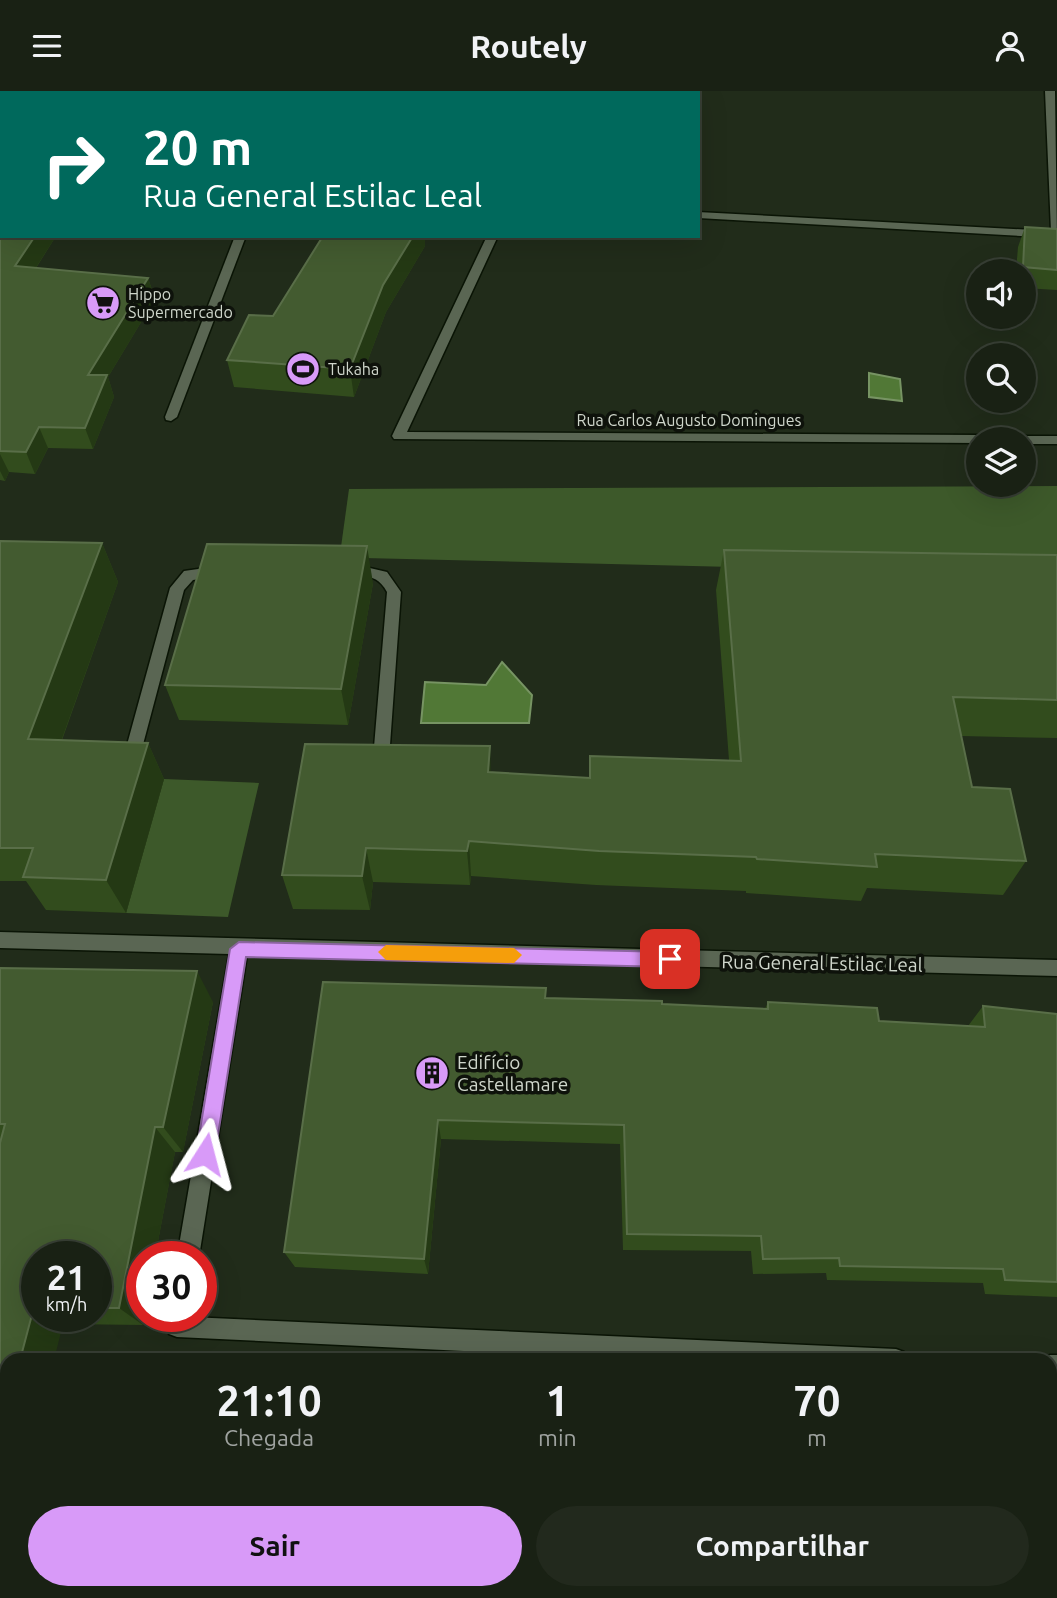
<!DOCTYPE html>
<html lang="pt">
<meta charset="utf-8">
<style>
body{margin:0;font-family:Ubuntu,sans-serif;background:#22291d;color:#f1f3f6;height:100vh;display:flex;flex-direction:column;font-size:26px;white-space:nowrap}
*{box-sizing:border-box;margin:0}
p{font-size:23px;color:#9fa3a0}
.icon{flex:none;width:38px;height:38px;fill:none;stroke:currentColor;stroke-width:2;stroke-linecap:round;stroke-linejoin:round}
.map{position:relative;flex:1;overflow:hidden}
.drawer{position:absolute;left:0px;top:1262px;width:1057px;height:247px;display:flex;flex-direction:column;background:#192114;border-radius:21px 21px 0 0;box-shadow:0 7px 28px #0002,0 0 0 2px #373e34}
.drawer>*{flex:none}
.banner{position:absolute;left:0px;top:0px;width:700px;height:147px;box-shadow:0 7px 28px #0002,0 0 0 2px #373e34;background:#00695c;color:#fff;overflow:hidden}
.controls{position:absolute;left:966px;top:168px;display:grid;gap:14px}
.controls a{display:grid;place-items:center;width:70px;height:70px;border-radius:50%;background:#192114;box-shadow:0 7px 28px #0002,0 0 0 2px #373e34;font-size:35px}
.speed{position:absolute;left:21px;top:1150px;display:flex;gap:14px;font-size:35px;font-weight:700;text-align:center}
.speed>*{display:grid;place-content:center;width:91px;height:91px;border-radius:50%;background:#192114;box-shadow:0 7px 28px #0002,0 0 0 2px #373e34;line-height:1}
.speed small{font-size:18px;font-weight:400}
.speed .limit{border:10px solid #d22;background:#fff;color:#111}
.pin{position:absolute;display:grid;place-items:center;width:60px;height:60px;color:#fff;margin:-30px;border-radius:14px;box-shadow:0 4px 10px #0006}
.me{position:absolute;width:77px;margin:-38px;rotate:9deg;stroke-linejoin:round;filter:drop-shadow(0 0 5px #0008)}
.turn{display:flex;align-items:center;gap:24px;height:147px;padding:0 28px;font-size:32px}
.turn .icon{width:91px;height:91px;stroke-width:2.5}
.turn b{display:block;font-size:49px;line-height:60px}
.eta{display:flex;justify-content:space-evenly;align-items:center;height:119px;text-align:center}
.eta b{font-size:42px;font-weight:600;line-height:49px}
.primary-button{display:flex;gap:14px;margin-top:auto;padding:14px 28px}
.primary-button a{flex:1;height:80px;border-radius:42px;background:#d89af8;color:#111;font-size:28px;font-weight:600;line-height:80px;text-align:center}
.primary-button a+a{background:#22291d;color:#f1f3f6}
header{display:flex;justify-content:space-between;align-items:center;height:91px;padding:0 28px;background:#192114;font-size:32px;font-weight:600}
.map>svg:first-child{display:block}
.green{fill:#3d592a}
.water{fill:#517836;stroke:#779463;stroke-width:2}
.lines{fill:none;stroke-linecap:round;stroke-linejoin:round}
.minor-casing{stroke:#0a1405;stroke-width:3}
.minor{fill:#5a6653;fill-rule:evenodd}
.wall{fill:#324c1d;fill-rule:evenodd}
.shaded-wall{fill:#243914}
.building{fill:#435b30;stroke:#596e48;stroke-width:2}
.route{fill:#d89af8;stroke:#8c64a1;stroke-width:2}
.slow{fill:#f59e0b}
.labels{text-anchor:middle;dominant-baseline:central;stroke-width:7;stroke-linejoin:round;paint-order:stroke}
.far-poi-label{font-size:16px;fill:#cfd6cb;stroke:#0e120b;text-anchor:start}
.far-street-label{font-size:16px;fill:#cfd6cb;stroke:#0e120b}
.street-label{font-size:19px;fill:#cfd6cb;stroke:#0e120b}
.poi-label{font-size:19px;fill:#cfd6cb;stroke:#0e120b;text-anchor:start}
</style>
<header><svg class="icon" aria-label="menu" viewBox="0 0 24 24"><path d="M4 6h16M4 12h16M4 18h16"/></svg>Routely<svg class="icon" aria-label="person" viewBox="0 0 24 24"><circle cx="12" cy="8" r="4"/><path d="M4 21q1-7 8-7t8 7"/></svg></header>
<div class="map">
<svg width="1057" height="1507" viewBox="0 0 1057 1507">
<rect width="100%" height="100%" fill="#212c1a"/>
<!-- green -->
<g class="green">
<path d="M 1057,395 L 1057,484 L 364,467 L 341,456 L 349,398 Z"/>
<path d="M 164,688 L 259,692 L 228,826 L 126,822 Z"/>
</g>
<!-- water -->
<g class="water">
<path d="M 869,282 L 900,288 L 902,310 L 869,306 Z"/>
<path d="M 502,571 L 532,604 L 529,632 L 421,632 L 425,591 L 486,594 Z"/>
</g>
<g class="lines">
<!-- minor casing -->
<g class="minor-casing">
<g id="minor">
<path d="M 291,0 L 301,0 L 290,2 Z"/>
<path d="M 556,0 L 566,0 L 555,2 Z"/>
<path d="M 1045,0 L 1055,0 L 1057,147 L 698,127 L 698,121 L 1051,140 Z"/>
<path d="M 235,145 L 246,145 L 177,326 L 171,330 L 166,329 L 165,326 Z"/>
<path d="M 487,145 L 498,145 L 407,341 L 978,344 L 985,348 L 978,348 L 978,352 L 394,348 L 392,345 Z"/>
<path d="M 1057,345 L 1057,353 L 1024,353 L 1024,348 L 1018,348 L 1024,345 Z"/>
<path d="M 357,474 L 387,481 L 401,501 L 389,668 L 381,675 L 373,668 L 387,501 C 373,475 355,493 342,479 L 344,475 Z"/>
<path d="M 219,475 L 226,480 L 224,484 L 193,489 L 184,499 L 141,661 L 133,667 L 127,666 L 125,661 L 170,497 L 184,480 Z"/>
<path d="M 0,841 L 1057,869 L 1057,885 L 247,864 L 199,1166 L 177,1166 L 229,863 L 0,857 Z"/>
<path d="M 168,1225 L 896,1258 L 904,1261 L 907,1269 L 650,1269 L 177,1246 L 169,1243 L 166,1235 Z"/>
<path d="M 1050,1264 L 1057,1264 L 1057,1288 L 1050,1288 L 1050,1269 L 1042,1269 Z"/>
</g>
</g>
<!-- minor -->
<use href="#minor" class="minor"/>
</g>
<!-- wall -->
<g class="wall">
<path d="M 43,0 L 102,0 L 100,2 L 43,2 Z"/>
<path d="M 0,75 L 56,145 L 36,177 L 148,187 L 155,208 L 108,286 L 114,306 L 93,358 L 48,357 L 35,383 L 9,381 L 5,390 L 0,389 Z"/>
<path d="M 1025,136 L 1057,138 L 1057,199 L 1024,197 L 1024,180 L 1016,180 L 1018,156 Z"/>
<path d="M 323,145 L 425,145 L 425,155 L 386,221 L 354,306 L 234,296 L 227,269 L 273,225 Z"/>
<path d="M 0,450 L 102,452 L 118,491 L 62,649 L 148,652 L 164,688 L 126,822 L 46,819 L 26,790 L 0,790 Z"/>
<path d="M 724,459 L 1057,464 L 1057,647 L 961,645 L 972,696 L 1026,770 L 1003,804 L 867,797 L 861,810 L 746,802 L 746,800 L 596,794 L 471,785 L 470,794 L 373,791 L 370,819 L 293,818 L 282,784 L 491,682 L 589,687 L 590,665 L 729,669 L 716,499 Z"/>
<path d="M 373,492 L 348,634 L 179,629 L 165,594 Z"/>
<path d="M 0,877 L 213,911 L 183,1061 L 175,1061 L 155,1166 L 142,1166 L 142,1225 L 144,1225 L 143,1234 L 63,1233 L 7,1269 L 0,1507 ZM 37,1166 L 96,1166 L 96,1225 L 37,1225 Z"/>
<path d="M 545,907 L 765,918 L 768,911 L 879,930 L 968,935 L 983,915 L 1057,923 L 1057,1206 L 985,1203 L 983,1192 L 827,1189 L 826,1182 L 753,1183 L 751,1160 L 623,1159 L 620,1053 L 441,1048 L 428,1183 L 295,1176 L 284,1161 Z"/>
<path d="M 714,1502 L 907,1502 L 908,1507 L 714,1507 Z"/>
<path d="M 993,1502 L 1050,1502 L 1057,1507 L 993,1507 Z"/>
</g>
<!-- shaded-wall -->
<g class="shaded-wall">
<path d="M 514,0 L 526,0 L 525,2 L 513,2 Z"/>
<path d="M 35,145 L 56,145 L 23,197 L 15,175 Z"/>
<path d="M 413,145 L 425,145 L 425,155 L 386,221 L 354,306 L 350,278 L 383,194 Z"/>
<path d="M 148,187 L 155,208 L 108,286 L 114,306 L 93,358 L 85,337 L 88,284 Z"/>
<path d="M 39,336 L 48,357 L 35,383 L 26,361 Z"/>
<path d="M 0,363 L 9,381 L 5,390 L 0,380 Z"/>
<path d="M 102,452 L 118,491 L 49,684 L 28,648 Z"/>
<path d="M 367,455 L 373,492 L 348,634 L 341,598 Z"/>
<path d="M 148,652 L 164,688 L 126,822 L 106,789 Z"/>
<path d="M 490,655 L 491,692 L 488,681 Z"/>
<path d="M 469,750 L 471,785 L 470,794 L 467,760 Z"/>
<path d="M 366,757 L 373,791 L 370,819 L 362,785 Z"/>
<path d="M 197,880 L 213,911 L 183,1061 L 163,1036 Z"/>
<path d="M 438,1029 L 441,1048 L 428,1183 L 424,1168 Z"/>
<path d="M 155,1036 L 175,1061 L 155,1166 L 142,1166 L 142,1225 L 144,1225 L 143,1234 L 119,1217 Z"/>
<path d="M 34,1216 L 37,1218 L 37,1225 L 48,1225 L 63,1233 L 54,1269 L 20,1269 Z"/>
<path d="M 7,1367 L 7,1502 L 9,1502 L 8,1507 L 0,1507 L 0,1395 Z"/>
</g>
<!-- building -->
<g class="building">
<path d="M 425,0 L 514,0 L 513,2 L 424,2 Z"/>
<path d="M 0,75 L 2,75 L 2,145 L 35,145 L 15,175 L 148,187 L 88,284 L 107,284 L 85,337 L 39,336 L 26,361 L 0,360 Z"/>
<path d="M 1025,136 L 1057,138 L 1057,179 L 1023,176 Z"/>
<path d="M 323,145 L 413,145 L 383,194 L 350,278 L 227,269 L 249,224 L 273,225 Z"/>
<path d="M 0,450 L 102,452 L 28,648 L 148,652 L 106,789 L 23,786 L 33,757 L 0,757 Z"/>
<path d="M 207,453 L 367,455 L 341,598 L 165,594 Z"/>
<path d="M 724,459 L 1057,464 L 1057,609 L 953,606 L 972,696 L 1010,698 L 1026,770 L 875,763 L 877,776 L 757,768 L 756,766 L 599,760 L 469,750 L 467,760 L 366,757 L 362,785 L 282,784 L 305,653 L 490,655 L 488,681 L 590,687 L 590,665 L 741,670 Z"/>
<path d="M 0,877 L 197,880 L 163,1036 L 155,1036 L 119,1217 L 96,1217 L 96,1166 L 37,1166 L 37,1216 L 34,1216 L 20,1269 L 7,1269 L 7,1316 L 5,1325 L 7,1325 L 7,1367 L 0,1395 L 0,1052 L 5,1033 L 0,1033 Z"/>
<path d="M 323,891 L 546,897 L 545,907 L 662,910 L 662,913 L 768,918 L 768,911 L 877,917 L 879,930 L 985,936 L 983,915 L 1057,923 L 1057,1191 L 1005,1189 L 1003,1178 L 840,1175 L 839,1167 L 763,1168 L 761,1145 L 627,1143 L 624,1034 L 438,1029 L 424,1168 L 284,1161 Z"/>
<path d="M 1050,1341 L 1057,1342 L 1057,1507 L 1030,1507 L 1029,1502 L 1050,1502 Z"/>
<path d="M 180,1502 L 601,1502 L 601,1507 L 179,1507 Z"/>
<path d="M 729,1502 L 907,1502 L 908,1507 L 729,1507 Z"/>
</g>
<!-- route -->
<path class="route" d="M 239,851 L 670,861 L 679,868 L 670,876 L 246,866 L 215,1063 L 212,1070 L 205,1072 L 198,1070 L 196,1063 L 230,858 Z"/>
<!-- slow -->
<path class="slow" d="M 386,854 L 514,857 L 522,864 L 514,872 L 386,869 L 378,861 Z"/>
<!-- icons -->
<defs>
<g id="supermarket-disc" transform="scale(1.75)"><circle r="9.5" fill="#d89af8" stroke="#0e120b"/><path d="M-6-5.5h2.5l.6 2H6L4.5 2H-2.5L-4.4-4H-6ZM-1.5 3.2a1.3 1.3 0 1 0 .1 0ZM3 3.2a1.3 1.3 0 1 0 .1 0Z" fill="#111"/></g>
<g id="stadium-disc" transform="scale(1.75)"><circle r="9.5" fill="#d89af8" stroke="#0e120b"/><path d="M0-5a6.5 5 0 1 0 0 10a6.5 5 0 1 0 0-10ZM-3.5-1.8h7v3.6h-7Z" fill="#111"/></g>
<g id="building-disc" transform="scale(1.75)"><circle r="9.5" fill="#d89af8" stroke="#0e120b"/><path d="M-4-6H4V6H1V3H-1V6H-4ZM-2.5-4.3h1.7v1.8h-1.7ZM.8-4.3h1.7v1.8H.8ZM-2.5-1h1.7V.8h-1.7ZM.8-1h1.7V.8H.8Z" fill="#111"/></g>
</defs>
<g fill-rule="evenodd">
<use href="#supermarket-disc" x="103" y="212"/>
<use href="#stadium-disc" x="303" y="278"/>
<use href="#building-disc" x="432" y="982"/>
</g>
<g class="labels">
<!-- far-poi labels -->
<g class="far-poi-label">
<text x="128" y="203">Hippo<tspan x="128" dy="18">Supermercado</tspan></text>
<text x="328" y="278">Tukaha</text>
</g>
<!-- far-street labels -->
<g class="far-street-label">
<text x="689" y="329">Rua Carlos Augusto Domingues</text>
</g>
<!-- street labels -->
<g class="street-label">
<text transform="translate(822 872) rotate(1)">Rua General Estilac Leal</text>
</g>
<!-- poi labels -->
<g class="poi-label">
<text x="457" y="971">Edifício<tspan x="457" dy="22">Castellamare</tspan></text>
</g>
</g>
</svg>
<div class="controls">
<a><svg class="icon" aria-label="sound" viewBox="0 0 24 24"><path d="M4 9h4l5-4v14l-5-4H4zM17 9q2 3 0 6"/></svg></a>
<a><svg class="icon" aria-label="search" viewBox="0 0 24 24"><circle cx="10" cy="10" r="6"/><path d="M15 15l6 6"/></svg></a>
<a><svg class="icon" aria-label="layers" viewBox="0 0 24 24"><path d="M12 4l9 5-9 5-9-5zM3 14l9 5 9-5"/></svg></a>
</div>
<div class="speed"><div>21<small>km/h</small></div><div class="limit">30</div></div>
<div class="pin" style="left:670px;top:868px;background:#d93025"><svg class="icon" aria-label="arrive" viewBox="0 0 24 24"><path d="M6 21V4h12l-3 4 3 4H6"/></svg></div>
<svg class="me" style="left:205px;top:1063px" viewBox="-20 -20 40 40"><path d="M0-17L14 15 0 8-14 15z" fill="#d89af8" stroke="#fff" stroke-width="4"/></svg>
<div class="banner">
<div class="turn"><svg class="icon" aria-label="right" viewBox="0 0 24 24"><path d="M7 20v-9h11M14 6l5 5-5 5"/></svg><div><b>20 m</b>Rua General Estilac Leal</div></div>
</div>
<section class="drawer">
<div class="eta">
<div><b>21:10</b><p>Chegada</p></div>
<div><b>1</b><p>min</p></div>
<div><b>70</b><p>m</p></div>
</div>
<div class="primary-button"><a>Sair</a><a>Compartilhar</a></div>
</section>
</div>
